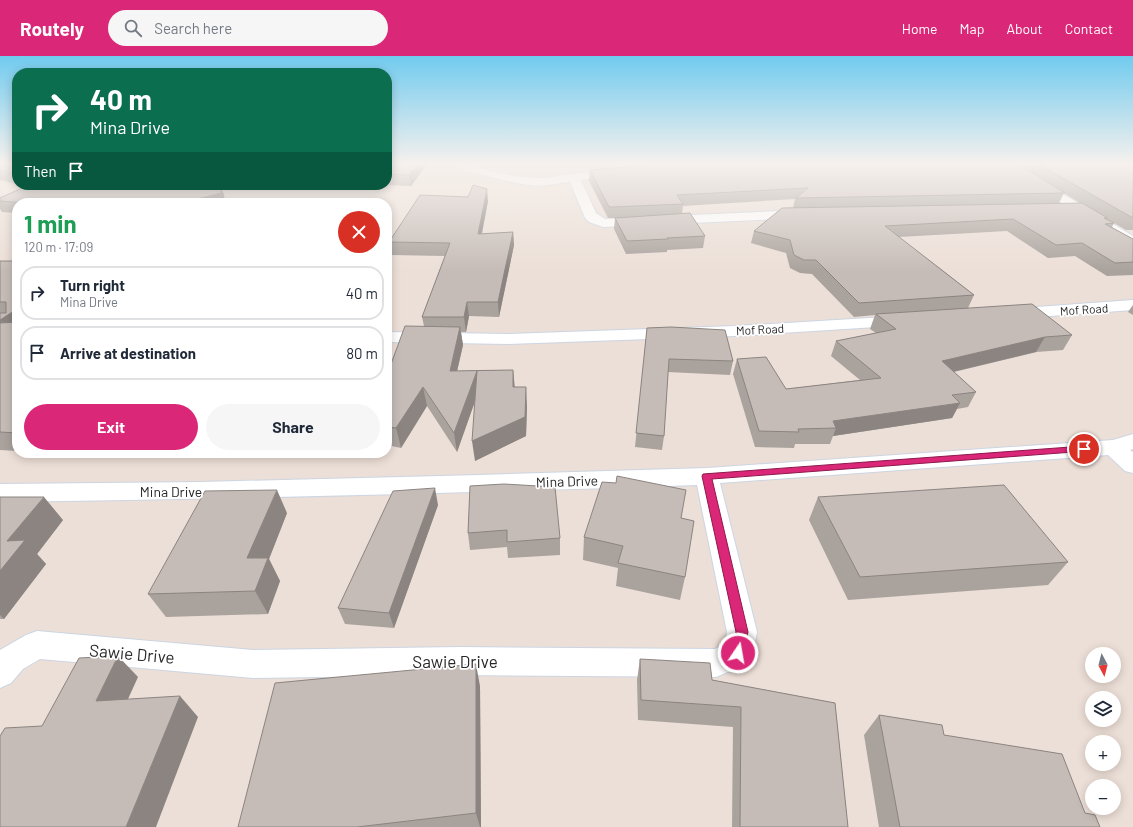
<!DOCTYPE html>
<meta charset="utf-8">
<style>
body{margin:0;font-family:Barlow,sans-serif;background:#f6f6f7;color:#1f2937;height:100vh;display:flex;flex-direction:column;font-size:15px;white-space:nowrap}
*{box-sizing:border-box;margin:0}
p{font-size:13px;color:#747a83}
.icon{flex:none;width:22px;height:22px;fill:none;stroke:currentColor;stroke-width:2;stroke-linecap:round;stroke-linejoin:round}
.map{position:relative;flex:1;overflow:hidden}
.sheet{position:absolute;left:12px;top:142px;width:380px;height:260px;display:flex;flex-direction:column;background:#fff;border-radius:16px;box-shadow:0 2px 10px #0003}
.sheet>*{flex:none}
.top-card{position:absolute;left:12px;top:12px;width:380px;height:122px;border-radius:16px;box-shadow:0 2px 10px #0003;background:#0b6e4f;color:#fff;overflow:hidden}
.needle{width:26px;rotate:173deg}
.controls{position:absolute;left:1085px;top:591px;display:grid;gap:8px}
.controls a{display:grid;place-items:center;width:36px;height:36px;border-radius:50%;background:#fff;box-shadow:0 2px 10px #0003;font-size:20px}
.pin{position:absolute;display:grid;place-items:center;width:34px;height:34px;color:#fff;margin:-17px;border:2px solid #fff;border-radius:50%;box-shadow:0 1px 4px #0007}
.me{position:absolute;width:44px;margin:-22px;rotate:12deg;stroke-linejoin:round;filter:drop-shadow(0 0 3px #0008)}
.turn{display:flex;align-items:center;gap:14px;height:84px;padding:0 12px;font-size:18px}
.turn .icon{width:52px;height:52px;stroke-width:2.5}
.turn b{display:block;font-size:28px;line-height:34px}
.then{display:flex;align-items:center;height:38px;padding:0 12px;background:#0003;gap:8px;font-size:15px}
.round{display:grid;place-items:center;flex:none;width:42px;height:42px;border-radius:21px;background:#f6f6f7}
.summary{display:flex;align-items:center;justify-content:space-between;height:68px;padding:0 12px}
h1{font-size:24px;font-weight:700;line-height:30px;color:#1e9e55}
.primary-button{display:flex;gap:8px;margin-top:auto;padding:8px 12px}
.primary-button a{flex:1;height:46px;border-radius:24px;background:#db2777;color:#fff;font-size:16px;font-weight:700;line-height:46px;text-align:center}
.primary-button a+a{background:#f6f6f7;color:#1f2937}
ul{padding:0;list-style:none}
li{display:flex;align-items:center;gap:12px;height:54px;margin:0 8px 6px;padding:0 4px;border:2px solid #e0e1e3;border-radius:16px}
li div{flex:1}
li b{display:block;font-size:15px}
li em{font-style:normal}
header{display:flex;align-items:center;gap:24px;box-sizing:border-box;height:56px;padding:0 20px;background:#db2777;color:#fff}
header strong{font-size:19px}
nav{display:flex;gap:22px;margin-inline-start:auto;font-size:14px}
.search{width:280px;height:36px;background:#f6f6f7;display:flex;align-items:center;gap:10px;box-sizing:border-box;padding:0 14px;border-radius:22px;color:#747a83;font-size:15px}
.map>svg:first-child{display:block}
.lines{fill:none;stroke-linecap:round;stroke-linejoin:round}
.minor-casing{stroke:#ccd5e2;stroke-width:2}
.minor{fill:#fff;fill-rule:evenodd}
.wall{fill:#aaa29d;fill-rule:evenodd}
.shaded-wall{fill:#8b8480}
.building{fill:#c6bcb7;stroke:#8b8480}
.route{fill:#db2777;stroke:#8e194d}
.labels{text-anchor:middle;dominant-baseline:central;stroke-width:3.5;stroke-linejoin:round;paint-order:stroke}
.far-street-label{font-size:12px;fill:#272727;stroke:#fff}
.street-label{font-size:14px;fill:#272727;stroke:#fff}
.near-street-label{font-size:17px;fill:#272727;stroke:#fff}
</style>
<header>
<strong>Routely</strong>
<div class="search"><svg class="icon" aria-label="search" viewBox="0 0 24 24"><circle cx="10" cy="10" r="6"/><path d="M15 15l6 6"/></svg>Search here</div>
<nav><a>Home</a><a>Map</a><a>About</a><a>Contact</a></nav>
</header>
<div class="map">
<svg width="1133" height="771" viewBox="0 0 1133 771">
<rect width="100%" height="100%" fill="#ecdfd7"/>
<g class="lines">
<!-- minor casing -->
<g class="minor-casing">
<g id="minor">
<path d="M 998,107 L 1011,107 L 1133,180 L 1133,190 L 1128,189 Z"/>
<path d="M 466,109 C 489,114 516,123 540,122 C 556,122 577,114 592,118 L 594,120 L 592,122 L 581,124 L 596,157 L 605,163 L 802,154 L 807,155 L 809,158 L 807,161 L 802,162 L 603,171 L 589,166 L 585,162 L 570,126 L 539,130 L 521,128 L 462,114 L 460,112 L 462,110 Z"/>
<path d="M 1133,244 L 1133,254 L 1010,263 L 1004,262 L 1001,258 L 1004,254 L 1010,253 Z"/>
<path d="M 902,260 L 908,261 L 911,265 L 908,269 L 735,280 L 508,288 L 387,286 L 387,276 L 508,278 L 735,270 Z"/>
<path d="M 1133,378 L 1133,393 L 1130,394 L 1133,396 L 1133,417 L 1125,415 L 1108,399 L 720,427 L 757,576 L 753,597 L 749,607 L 716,621 L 460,619 L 253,622 L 40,603 L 23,613 L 11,627 L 0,632 L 0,594 L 26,579 L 37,575 L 253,594 L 460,591 L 715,593 L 725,588 L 727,576 L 697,429 C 465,437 232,443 0,446 L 0,428 L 201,426 L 479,419 L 707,412 L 1113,384 Z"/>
</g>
</g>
<!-- minor -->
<use href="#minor" class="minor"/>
</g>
<!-- wall -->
<g class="wall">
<path d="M 0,107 L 17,107 L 17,128 L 0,124 Z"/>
<path d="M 387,107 L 428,107 L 411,130 L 387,129 Z"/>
<path d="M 668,107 L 1133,107 L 1133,174 L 1126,174 L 1107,163 L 1114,167 L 1112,171 L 1133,183 L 1133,219 L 1107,220 L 1075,200 L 1048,202 L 1007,175 L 899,181 L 974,239 L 968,252 L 1072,279 L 1063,294 L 1036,296 L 954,316 L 976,336 L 968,351 L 957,353 L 952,362 L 833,380 L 830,388 L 795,388 L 794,392 L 755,391 L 733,318 L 737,303 L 786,333 L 860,324 L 831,300 L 836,285 L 876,277 L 870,273 L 875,259 L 854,261 L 812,218 L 800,217 L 790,212 L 786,197 L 751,187 L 754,175 L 793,152 L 795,143 L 683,150 L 682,158 L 705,180 L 703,192 L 667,194 L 667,196 L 626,198 L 614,173 L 615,162 L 608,162 L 589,125 L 590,114 ZM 1064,137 L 1080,147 L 1059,147 Z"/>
<path d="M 23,129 L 220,129 L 224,139 L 225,147 L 17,147 L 17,157 L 2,156 L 0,153 L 0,142 L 27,130 Z"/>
<path d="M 488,145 L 482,178 L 513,176 L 514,189 L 499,261 L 469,260 L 466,276 L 461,276 L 463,289 L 457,315 L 513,314 L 514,331 L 527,350 L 526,380 L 475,405 L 475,345 L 457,396 L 427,350 L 401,392 L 387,389 L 387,307 L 391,308 L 424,270 L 422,261 L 445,200 L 392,199 L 389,186 Z"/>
<path d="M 0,205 L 17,205 L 17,395 L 0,394 Z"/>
<path d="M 1133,249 L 1133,259 L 1128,256 Z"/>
<path d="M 647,272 L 733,305 L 730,319 L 668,316 L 664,380 L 662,394 L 635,391 Z"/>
<path d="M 470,430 L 560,482 L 560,499 L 508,502 L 507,491 L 470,494 L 468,477 Z"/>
<path d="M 0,441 L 63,464 L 37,498 L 46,508 L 4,563 L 0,563 Z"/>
<path d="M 818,441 L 1068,506 L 1048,529 L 848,544 L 809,464 Z"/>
<path d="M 438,449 L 394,572 L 345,568 L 338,552 Z"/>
<path d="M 287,457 L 269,503 L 280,525 L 268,558 L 166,561 L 148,538 Z"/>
<path d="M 681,462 L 685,521 L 680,544 L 616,530 L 618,512 L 583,504 L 584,481 Z"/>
<path d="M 640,603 L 712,624 L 835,647 L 848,771 L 732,771 L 733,671 L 638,664 L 637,624 Z"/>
<path d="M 480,630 L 481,771 L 238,771 Z"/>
<path d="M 879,659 L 944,679 L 1085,757 L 1100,771 L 879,771 L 864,679 Z"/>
</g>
<!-- shaded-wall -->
<g class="shaded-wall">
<path d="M 419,107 L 428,107 L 411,130 L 409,119 Z"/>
<path d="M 220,129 L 224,139 L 225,147 L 182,147 Z"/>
<path d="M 487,133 L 488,145 L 479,191 L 478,178 Z"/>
<path d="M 513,176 L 514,189 L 499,261 L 498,246 Z"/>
<path d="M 467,246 L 469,260 L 466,276 L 464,261 Z"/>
<path d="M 17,253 L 17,279 L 0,273 L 0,264 Z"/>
<path d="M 460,271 L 463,289 L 453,333 L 450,315 Z"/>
<path d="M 1045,281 L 1036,296 L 935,320 L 942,305 Z"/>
<path d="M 513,314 L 515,333 L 513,331 Z"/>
<path d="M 477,315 L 479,334 L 457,396 L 454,377 Z"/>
<path d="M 423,331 L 427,350 L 401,392 L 396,372 Z"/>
<path d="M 526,331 L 527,350 L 526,380 L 475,405 L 472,385 Z"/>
<path d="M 960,347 L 952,362 L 833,380 L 836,372 L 833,365 Z"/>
<path d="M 435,432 L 438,449 L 394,572 L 389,557 Z"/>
<path d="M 277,434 L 287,457 L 269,503 L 280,525 L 268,558 L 255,535 L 247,502 Z"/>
<path d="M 44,441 L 63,464 L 37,498 L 46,508 L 4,563 L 0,559 L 0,515 L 7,485 Z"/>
<path d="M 118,600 L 138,621 L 118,665 L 96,645 Z"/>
<path d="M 476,608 L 480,630 L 481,771 L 480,771 L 476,757 Z"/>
<path d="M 180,640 L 198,661 L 156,771 L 126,771 Z"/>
</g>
<!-- building -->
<g class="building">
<path d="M 0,107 L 17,107 L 17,118 L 0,114 Z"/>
<path d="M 387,107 L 419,107 L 409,119 L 387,118 Z"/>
<path d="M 668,107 L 1017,107 L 1065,137 L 796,142 L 808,132 L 677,139 L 683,148 L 613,151 L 609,151 L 590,114 Z"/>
<path d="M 1036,107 L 1133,107 L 1133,162 Z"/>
<path d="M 29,129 L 220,129 L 221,137 L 182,147 L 28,147 L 0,145 L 0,142 Z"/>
<path d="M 473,129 L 487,133 L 478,178 L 513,176 L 498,246 L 467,246 L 464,261 L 422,261 L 450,187 L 389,186 L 420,139 L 468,141 Z"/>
<path d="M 1082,147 L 1108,162 L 1104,162 L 1114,167 L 1105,168 L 1133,183 L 1133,206 L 1115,207 L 1082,187 L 1056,189 L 1013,163 L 885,170 L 974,239 L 859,247 L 816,204 L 804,204 L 794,199 L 790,184 L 754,175 L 782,152 Z"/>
<path d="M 690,157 L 705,180 L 667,182 L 668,183 L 627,185 L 615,162 Z"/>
<path d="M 0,205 L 17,205 L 17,253 L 0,264 L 0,257 L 6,257 L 6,246 L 0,246 Z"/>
<path d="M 1032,248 L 1072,279 L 1045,281 L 942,305 L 976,336 L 952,339 L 960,347 L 833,365 L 836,372 L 798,373 L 799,376 L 759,375 L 737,303 L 766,301 L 786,333 L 881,322 L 836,285 L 896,273 L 876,258 Z"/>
<path d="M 17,266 L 17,377 L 0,376 L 0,267 Z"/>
<path d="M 405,270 L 460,271 L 450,315 L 513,314 L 513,331 L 526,331 L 525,361 L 472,385 L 477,315 L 454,377 L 423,331 L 396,372 L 387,371 L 387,307 L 391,308 Z"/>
<path d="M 671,271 L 725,274 L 733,305 L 669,303 L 664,380 L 636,377 L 647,272 Z"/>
<path d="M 617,420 L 686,434 L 681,462 L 694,465 L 685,521 L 618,507 L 623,490 L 584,481 L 602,426 L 616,427 Z"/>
<path d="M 504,428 L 555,431 L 560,482 L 507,486 L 507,474 L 468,477 L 470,430 Z"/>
<path d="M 1004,429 L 1068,506 L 860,521 L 818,441 Z"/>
<path d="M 435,432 L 389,557 L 338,552 L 393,435 Z"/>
<path d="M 277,434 L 247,502 L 268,502 L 255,535 L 148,538 L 205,435 Z"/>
<path d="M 0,441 L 44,441 L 7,485 L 25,484 L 0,515 Z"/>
<path d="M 118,600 L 96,645 L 180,640 L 126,771 L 0,771 L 0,680 L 5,672 L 42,670 L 79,602 Z"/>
<path d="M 640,603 L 710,607 L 712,624 L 835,647 L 848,771 L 740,771 L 741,651 L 641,644 Z"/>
<path d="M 476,608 L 476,757 L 357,771 L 238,771 L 275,627 Z"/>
<path d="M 879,659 L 942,669 L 944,679 L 1062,698 L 1085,757 L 1095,759 L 1100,771 L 900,771 Z"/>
</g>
<!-- sky -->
<linearGradient id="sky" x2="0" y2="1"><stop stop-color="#71cbef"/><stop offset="0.5" stop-color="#f6f1ed"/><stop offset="1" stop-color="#f6f1ed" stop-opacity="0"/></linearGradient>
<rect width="1133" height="215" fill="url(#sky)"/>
<!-- route -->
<path class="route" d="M 1084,390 L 1089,393 L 1087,395 L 712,423 L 748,576 L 742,601 L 738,603 L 733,601 L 731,597 L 736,576 L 702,420 L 703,418 Z"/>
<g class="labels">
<!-- far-street labels -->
<g class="far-street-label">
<text transform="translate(1084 253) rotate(-4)">Mof Road</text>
<text transform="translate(760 273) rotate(-3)">Mof Road</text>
</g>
<!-- street labels -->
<g class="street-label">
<text transform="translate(567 425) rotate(-2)">Mina Drive</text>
<text x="171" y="435">Mina Drive</text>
</g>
<!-- near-street labels -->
<g class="near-street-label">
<text transform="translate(132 597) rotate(5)">Sawie Drive</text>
<text x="455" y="605">Sawie Drive</text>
</g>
</g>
</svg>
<div class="controls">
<a><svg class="needle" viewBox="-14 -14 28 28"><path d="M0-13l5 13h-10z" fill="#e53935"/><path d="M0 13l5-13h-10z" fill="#747a83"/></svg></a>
<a><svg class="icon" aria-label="layers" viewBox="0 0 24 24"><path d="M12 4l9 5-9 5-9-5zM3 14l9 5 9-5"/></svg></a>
<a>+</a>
<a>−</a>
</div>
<div class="pin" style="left:1084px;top:393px;background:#d93025"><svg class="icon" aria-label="arrive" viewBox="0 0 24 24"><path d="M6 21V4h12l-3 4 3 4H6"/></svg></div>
<svg class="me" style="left:738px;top:597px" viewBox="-20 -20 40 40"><circle r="17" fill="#db2777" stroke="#fff" stroke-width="3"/><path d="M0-11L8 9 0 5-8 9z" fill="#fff"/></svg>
<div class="top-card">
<div class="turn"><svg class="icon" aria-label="right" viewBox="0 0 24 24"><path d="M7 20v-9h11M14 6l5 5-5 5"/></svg><div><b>40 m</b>Mina Drive</div></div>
<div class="then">Then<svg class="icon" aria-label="arrive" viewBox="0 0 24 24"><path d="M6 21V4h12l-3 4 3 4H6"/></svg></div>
</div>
<section class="sheet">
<div class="summary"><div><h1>1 min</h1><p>120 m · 17:09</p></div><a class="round" style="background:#d93025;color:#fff"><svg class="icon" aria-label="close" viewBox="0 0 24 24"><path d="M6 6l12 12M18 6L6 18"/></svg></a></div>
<ul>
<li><svg class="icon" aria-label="right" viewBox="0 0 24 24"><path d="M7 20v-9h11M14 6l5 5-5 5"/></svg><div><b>Turn right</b><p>Mina Drive</p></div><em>40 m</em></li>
<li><svg class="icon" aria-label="arrive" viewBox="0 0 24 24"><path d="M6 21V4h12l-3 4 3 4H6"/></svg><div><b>Arrive at destination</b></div><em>80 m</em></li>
</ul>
<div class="primary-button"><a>Exit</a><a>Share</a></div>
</section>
</div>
